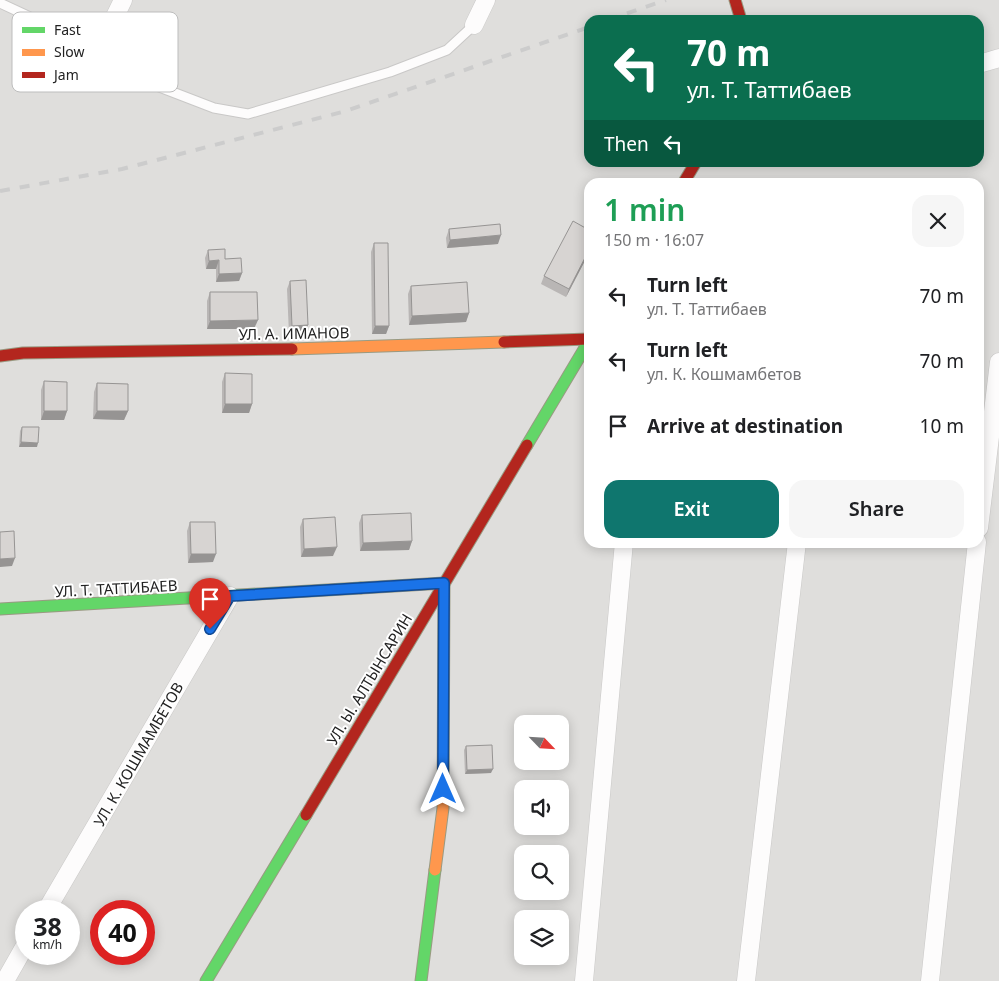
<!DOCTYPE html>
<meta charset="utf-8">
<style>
body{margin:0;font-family:"Noto Sans",sans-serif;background:#f6f6f6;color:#202124;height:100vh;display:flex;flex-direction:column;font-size:19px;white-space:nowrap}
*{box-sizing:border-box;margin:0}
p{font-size:16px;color:#757577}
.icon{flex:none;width:28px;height:28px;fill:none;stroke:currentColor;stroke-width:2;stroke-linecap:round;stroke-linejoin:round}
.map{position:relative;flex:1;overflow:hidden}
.sheet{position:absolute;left:584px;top:178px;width:400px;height:370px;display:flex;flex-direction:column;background:#fff;border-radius:15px;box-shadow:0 2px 12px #0003}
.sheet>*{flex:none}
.guide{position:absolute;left:584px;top:15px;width:400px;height:152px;border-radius:15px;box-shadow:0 2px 12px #0003;background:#0b6e4f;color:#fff;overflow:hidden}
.needle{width:32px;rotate:115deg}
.tools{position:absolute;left:514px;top:715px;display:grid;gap:10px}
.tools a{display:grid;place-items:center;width:55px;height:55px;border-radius:10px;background:#fff;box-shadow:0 2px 12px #0003;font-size:25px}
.speed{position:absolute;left:15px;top:900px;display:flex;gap:10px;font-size:25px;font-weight:700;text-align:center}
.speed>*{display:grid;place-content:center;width:65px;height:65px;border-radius:50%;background:#fff;box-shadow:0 2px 12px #0003;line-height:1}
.speed small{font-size:12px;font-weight:400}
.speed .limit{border:8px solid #d22;background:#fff;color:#111}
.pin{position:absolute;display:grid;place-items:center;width:42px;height:42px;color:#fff;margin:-51px -21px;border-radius:50% 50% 50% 0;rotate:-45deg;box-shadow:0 0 5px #0007}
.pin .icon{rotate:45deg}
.me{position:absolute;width:55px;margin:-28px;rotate:0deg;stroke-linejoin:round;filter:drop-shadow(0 0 4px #0008)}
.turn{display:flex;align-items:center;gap:18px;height:105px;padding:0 20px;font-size:22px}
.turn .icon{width:65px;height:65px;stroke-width:2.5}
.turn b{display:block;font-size:35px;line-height:42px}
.then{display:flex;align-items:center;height:48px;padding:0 20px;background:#0003;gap:10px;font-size:19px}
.round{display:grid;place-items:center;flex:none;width:52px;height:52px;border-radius:15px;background:#f6f6f6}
.summary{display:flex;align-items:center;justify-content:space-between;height:85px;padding:0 20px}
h1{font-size:30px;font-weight:600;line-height:38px;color:#1e9e55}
.action{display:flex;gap:10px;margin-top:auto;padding:10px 20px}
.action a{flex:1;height:58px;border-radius:15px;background:#0f766e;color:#fff;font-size:20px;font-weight:600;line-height:58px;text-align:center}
.action a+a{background:#f6f6f6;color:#202124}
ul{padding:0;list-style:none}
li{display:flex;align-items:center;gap:15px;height:65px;padding:0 20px}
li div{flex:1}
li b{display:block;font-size:19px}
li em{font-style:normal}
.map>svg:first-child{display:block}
.residential{fill:#dfdedc;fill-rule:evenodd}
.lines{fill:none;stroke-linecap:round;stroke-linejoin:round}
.lane-casing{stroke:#c9c8c7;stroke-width:11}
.street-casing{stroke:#c9c8c7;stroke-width:19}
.fast-casing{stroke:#999a82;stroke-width:13}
.slow-casing{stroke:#999a82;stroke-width:13}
.jam-casing{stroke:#999a82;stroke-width:13}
.lane{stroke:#fdfcfc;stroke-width:9}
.street{stroke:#fdfcfc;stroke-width:18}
.fast{stroke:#63d668;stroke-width:11}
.slow{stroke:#ff974d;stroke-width:11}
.jam{stroke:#b3261e;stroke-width:11}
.rail{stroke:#ccc;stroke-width:4;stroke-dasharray:10 10;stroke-linecap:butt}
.wall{fill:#b9b6b5}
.shaded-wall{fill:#969493}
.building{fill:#d7d4d2;stroke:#969493}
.route-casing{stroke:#114b97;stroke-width:12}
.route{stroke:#1a73e8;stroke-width:9}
.labels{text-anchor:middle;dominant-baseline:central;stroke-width:4;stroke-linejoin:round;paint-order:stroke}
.street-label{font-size:15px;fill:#222;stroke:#fff}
.key{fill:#fff;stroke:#bdbdbd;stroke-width:1}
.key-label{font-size:14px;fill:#222}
</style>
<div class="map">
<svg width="999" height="981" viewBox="0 0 999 981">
<rect width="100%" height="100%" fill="#f0eeeb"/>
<!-- residential -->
<path class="residential" d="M 0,0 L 999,0 L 999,981 L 0,981 ZM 589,20 L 979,20 L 979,162 L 589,162 ZM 589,182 L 979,182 L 979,542 L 589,542 ZM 522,724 L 560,724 L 560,761 L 522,761 ZM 522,789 L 560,789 L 560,826 L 522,826 ZM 522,854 L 560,854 L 560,891 L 522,891 ZM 26,911 L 69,911 L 69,954 L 26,954 ZM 101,911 L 144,911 L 144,954 L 101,954 ZM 522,919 L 560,919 L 560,956 L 522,956 Z"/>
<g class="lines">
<!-- lane casing -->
<g class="lane-casing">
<path id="lane" d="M 0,3 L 99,49 L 123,73 L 214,108 L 248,114 L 390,72 L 447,50 L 474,25"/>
</g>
<!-- street casing -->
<g class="street-casing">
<g id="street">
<path d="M 474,25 L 486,0"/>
<path d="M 99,49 L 123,0"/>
<path d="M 979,64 L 999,58"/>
<path d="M 979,528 L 999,362"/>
<path d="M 46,911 L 230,596"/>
<path d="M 5,981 L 26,944"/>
<path d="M 584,981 L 624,542"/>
<path d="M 746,981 L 797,542"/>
<path d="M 930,981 L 977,542"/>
</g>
</g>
<!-- fast casing -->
<g class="fast-casing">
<g id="fast">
<path d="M 527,445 L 589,341"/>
<path d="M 0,609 L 361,588"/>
<path d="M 206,981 L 306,815"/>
<path d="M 421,981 L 435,870"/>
</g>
</g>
<!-- slow casing -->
<g class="slow-casing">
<g id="slow">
<path d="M 292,349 L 504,342"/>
<path d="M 361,588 L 444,583 L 443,808 L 435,870"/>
</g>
</g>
<!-- jam casing -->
<g class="jam-casing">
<g id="jam">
<path d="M 735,0 L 741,20"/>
<path d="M 684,182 L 696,162"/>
<path d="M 504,342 L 589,339"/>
<path d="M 0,356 L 23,353 L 292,349"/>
<path d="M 306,815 L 527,445"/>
</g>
</g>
<!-- lane -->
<use href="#lane" class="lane"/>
<!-- street -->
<use href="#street" class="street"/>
<!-- fast -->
<use href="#fast" class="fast"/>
<!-- slow -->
<use href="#slow" class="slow"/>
<!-- jam -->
<use href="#jam" class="jam"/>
<!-- rail -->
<g class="rail">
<path d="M 608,20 L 666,0"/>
<path d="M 0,191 L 122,169 L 346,111 L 589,27"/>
</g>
</g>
<!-- wall -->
<g class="wall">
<path d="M 63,50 L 49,80 L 26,69 L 29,61 Z"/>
<path d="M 449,229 L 498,244 L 447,248 L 446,238 Z"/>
<path d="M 374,243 L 389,326 L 386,334 L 372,334 L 371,252 Z"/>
<path d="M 208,250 L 225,259 L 242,273 L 239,281 L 216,282 L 216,269 L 206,269 L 205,258 Z"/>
<path d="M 589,253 L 566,297 L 541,284 L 544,276 Z"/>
<path d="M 290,281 L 305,333 L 289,334 L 287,289 Z"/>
<path d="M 411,286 L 469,313 L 466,322 L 409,325 L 408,294 Z"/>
<path d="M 210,292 L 254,329 L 207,329 L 207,301 Z"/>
<path d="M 225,373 L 252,404 L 249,413 L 222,413 L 222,382 Z"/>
<path d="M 44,381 L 67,411 L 64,420 L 41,420 L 41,390 Z"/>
<path d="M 97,383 L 128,411 L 124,420 L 93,419 L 94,392 Z"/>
<path d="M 22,427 L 37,447 L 19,447 L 20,431 Z"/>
<path d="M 362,515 L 412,541 L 409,550 L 360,551 L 359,523 Z"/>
<path d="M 303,519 L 333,556 L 301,557 L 300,527 Z"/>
<path d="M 190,522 L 213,562 L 188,563 L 187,531 Z"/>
<path d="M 466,746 L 491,773 L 465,774 L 464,750 Z"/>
</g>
<!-- shaded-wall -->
<g class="shaded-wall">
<path d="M 66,41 L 63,50 L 49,80 L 52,72 Z"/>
<path d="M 501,235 L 498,244 L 447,248 L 450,240 Z"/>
<path d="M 589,250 L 589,253 L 566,297 L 569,289 Z"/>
<path d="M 219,260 L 216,269 L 206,269 L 209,261 Z"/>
<path d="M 242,273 L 239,281 L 216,282 L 219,274 Z"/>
<path d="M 469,313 L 466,322 L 409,325 L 412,316 Z"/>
<path d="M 258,320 L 254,329 L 207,329 L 210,321 Z"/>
<path d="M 308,325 L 305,333 L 289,334 L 292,326 Z"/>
<path d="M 375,326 L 389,326 L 386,334 L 372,334 Z"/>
<path d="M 225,404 L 252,404 L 249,413 L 222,413 Z"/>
<path d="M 44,411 L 67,411 L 64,420 L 41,420 Z"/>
<path d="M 97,411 L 128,411 L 124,420 L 93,419 Z"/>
<path d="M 21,442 L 38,443 L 37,447 L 19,447 Z"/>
<path d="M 412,541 L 409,550 L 360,551 L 363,543 Z"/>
<path d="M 337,547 L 333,556 L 301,557 L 304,549 Z"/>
<path d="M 191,554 L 216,554 L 213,562 L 188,563 Z"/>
<path d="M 15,558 L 12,566 L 0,567 L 0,559 Z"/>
<path d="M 493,769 L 491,773 L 465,774 L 467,770 Z"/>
</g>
<!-- building -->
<g class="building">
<path d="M 573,221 L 589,230 L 589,250 L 569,289 L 544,276 Z"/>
<path d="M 500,224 L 501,235 L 450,240 L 449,229 Z"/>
<path d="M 374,243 L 388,243 L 389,326 L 375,326 Z"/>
<path d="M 225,249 L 225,259 L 241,258 L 242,273 L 219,274 L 219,260 L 209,261 L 208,250 Z"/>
<path d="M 306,280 L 308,325 L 292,326 L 290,281 Z"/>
<path d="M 467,282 L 469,313 L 412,316 L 411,286 Z"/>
<path d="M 210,292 L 257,292 L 258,320 L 210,321 Z"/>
<path d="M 225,373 L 252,374 L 252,404 L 225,404 Z"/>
<path d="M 44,381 L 67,382 L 67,411 L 44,411 Z"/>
<path d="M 97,383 L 128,384 L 128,411 L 97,411 Z"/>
<path d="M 22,427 L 39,427 L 38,443 L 21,442 Z"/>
<path d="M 411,513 L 412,541 L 363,543 L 362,515 Z"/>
<path d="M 335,517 L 337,547 L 304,549 L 303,519 Z"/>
<path d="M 190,522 L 215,522 L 216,554 L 191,554 Z"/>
<path d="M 14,531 L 15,558 L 0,559 L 0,532 Z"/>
<path d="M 492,745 L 493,769 L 467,770 L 466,746 Z"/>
</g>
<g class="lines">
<!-- route casing -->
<g class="route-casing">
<path id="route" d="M 210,629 L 230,596 L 444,583 L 443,789"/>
</g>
<!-- route -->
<use href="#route" class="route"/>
</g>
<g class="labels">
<!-- street labels -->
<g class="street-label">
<text transform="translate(294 333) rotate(-1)">УЛ. А. ИМАНОВ</text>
<text transform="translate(116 588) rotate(-3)">УЛ. Т. ТАТТИБАЕВ</text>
<text transform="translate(369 679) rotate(-59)">УЛ. Ы. АЛТЫНСАРИН</text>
<text transform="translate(138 754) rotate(-60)">УЛ. К. КОШМАМБЕТОВ</text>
</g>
</g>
<!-- legend -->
<rect x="12" y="12" width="166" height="80" rx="8" class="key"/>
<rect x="22" y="27" width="23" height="6" fill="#63d668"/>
<rect x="22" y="49" width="23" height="7" fill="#ff974d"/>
<rect x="22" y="72" width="23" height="6" fill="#b3261e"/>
<g class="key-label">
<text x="54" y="35">Fast</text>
<text x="54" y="57">Slow</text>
<text x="54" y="80">Jam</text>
</g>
</svg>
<div class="tools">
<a><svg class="needle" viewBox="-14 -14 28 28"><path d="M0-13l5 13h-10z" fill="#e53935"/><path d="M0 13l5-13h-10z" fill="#757577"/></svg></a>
<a><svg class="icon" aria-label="sound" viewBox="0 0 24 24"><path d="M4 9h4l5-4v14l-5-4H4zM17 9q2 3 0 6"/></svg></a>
<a><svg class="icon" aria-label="search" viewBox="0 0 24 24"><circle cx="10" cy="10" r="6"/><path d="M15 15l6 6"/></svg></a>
<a><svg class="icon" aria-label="layers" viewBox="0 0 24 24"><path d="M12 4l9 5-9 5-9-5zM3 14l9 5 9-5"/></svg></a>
</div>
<div class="speed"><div>38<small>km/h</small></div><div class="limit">40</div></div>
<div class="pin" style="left:210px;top:629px;background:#d93025"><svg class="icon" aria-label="arrive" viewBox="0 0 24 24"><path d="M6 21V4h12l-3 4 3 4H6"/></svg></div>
<svg class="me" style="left:443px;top:789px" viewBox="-20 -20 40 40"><path d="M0-17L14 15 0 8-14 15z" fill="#1a73e8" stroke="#fff" stroke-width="4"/></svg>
<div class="guide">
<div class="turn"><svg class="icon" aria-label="left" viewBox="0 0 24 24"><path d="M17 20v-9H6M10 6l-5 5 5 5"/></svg><div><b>70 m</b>ул. Т. Таттибаев</div></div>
<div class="then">Then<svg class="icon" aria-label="left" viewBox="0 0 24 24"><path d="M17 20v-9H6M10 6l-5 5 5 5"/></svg></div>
</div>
<section class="sheet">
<div class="summary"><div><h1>1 min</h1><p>150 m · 16:07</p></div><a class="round"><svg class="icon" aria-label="close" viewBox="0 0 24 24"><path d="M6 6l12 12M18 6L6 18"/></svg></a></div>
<ul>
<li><svg class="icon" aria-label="left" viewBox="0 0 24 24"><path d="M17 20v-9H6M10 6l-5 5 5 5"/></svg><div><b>Turn left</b><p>ул. Т. Таттибаев</p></div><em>70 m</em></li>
<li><svg class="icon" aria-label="left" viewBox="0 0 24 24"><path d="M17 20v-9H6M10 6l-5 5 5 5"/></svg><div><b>Turn left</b><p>ул. К. Кошмамбетов</p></div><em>70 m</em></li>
<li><svg class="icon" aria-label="arrive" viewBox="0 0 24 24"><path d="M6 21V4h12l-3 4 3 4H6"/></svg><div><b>Arrive at destination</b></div><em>10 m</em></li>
</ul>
<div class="action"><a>Exit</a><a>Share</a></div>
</section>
</div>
